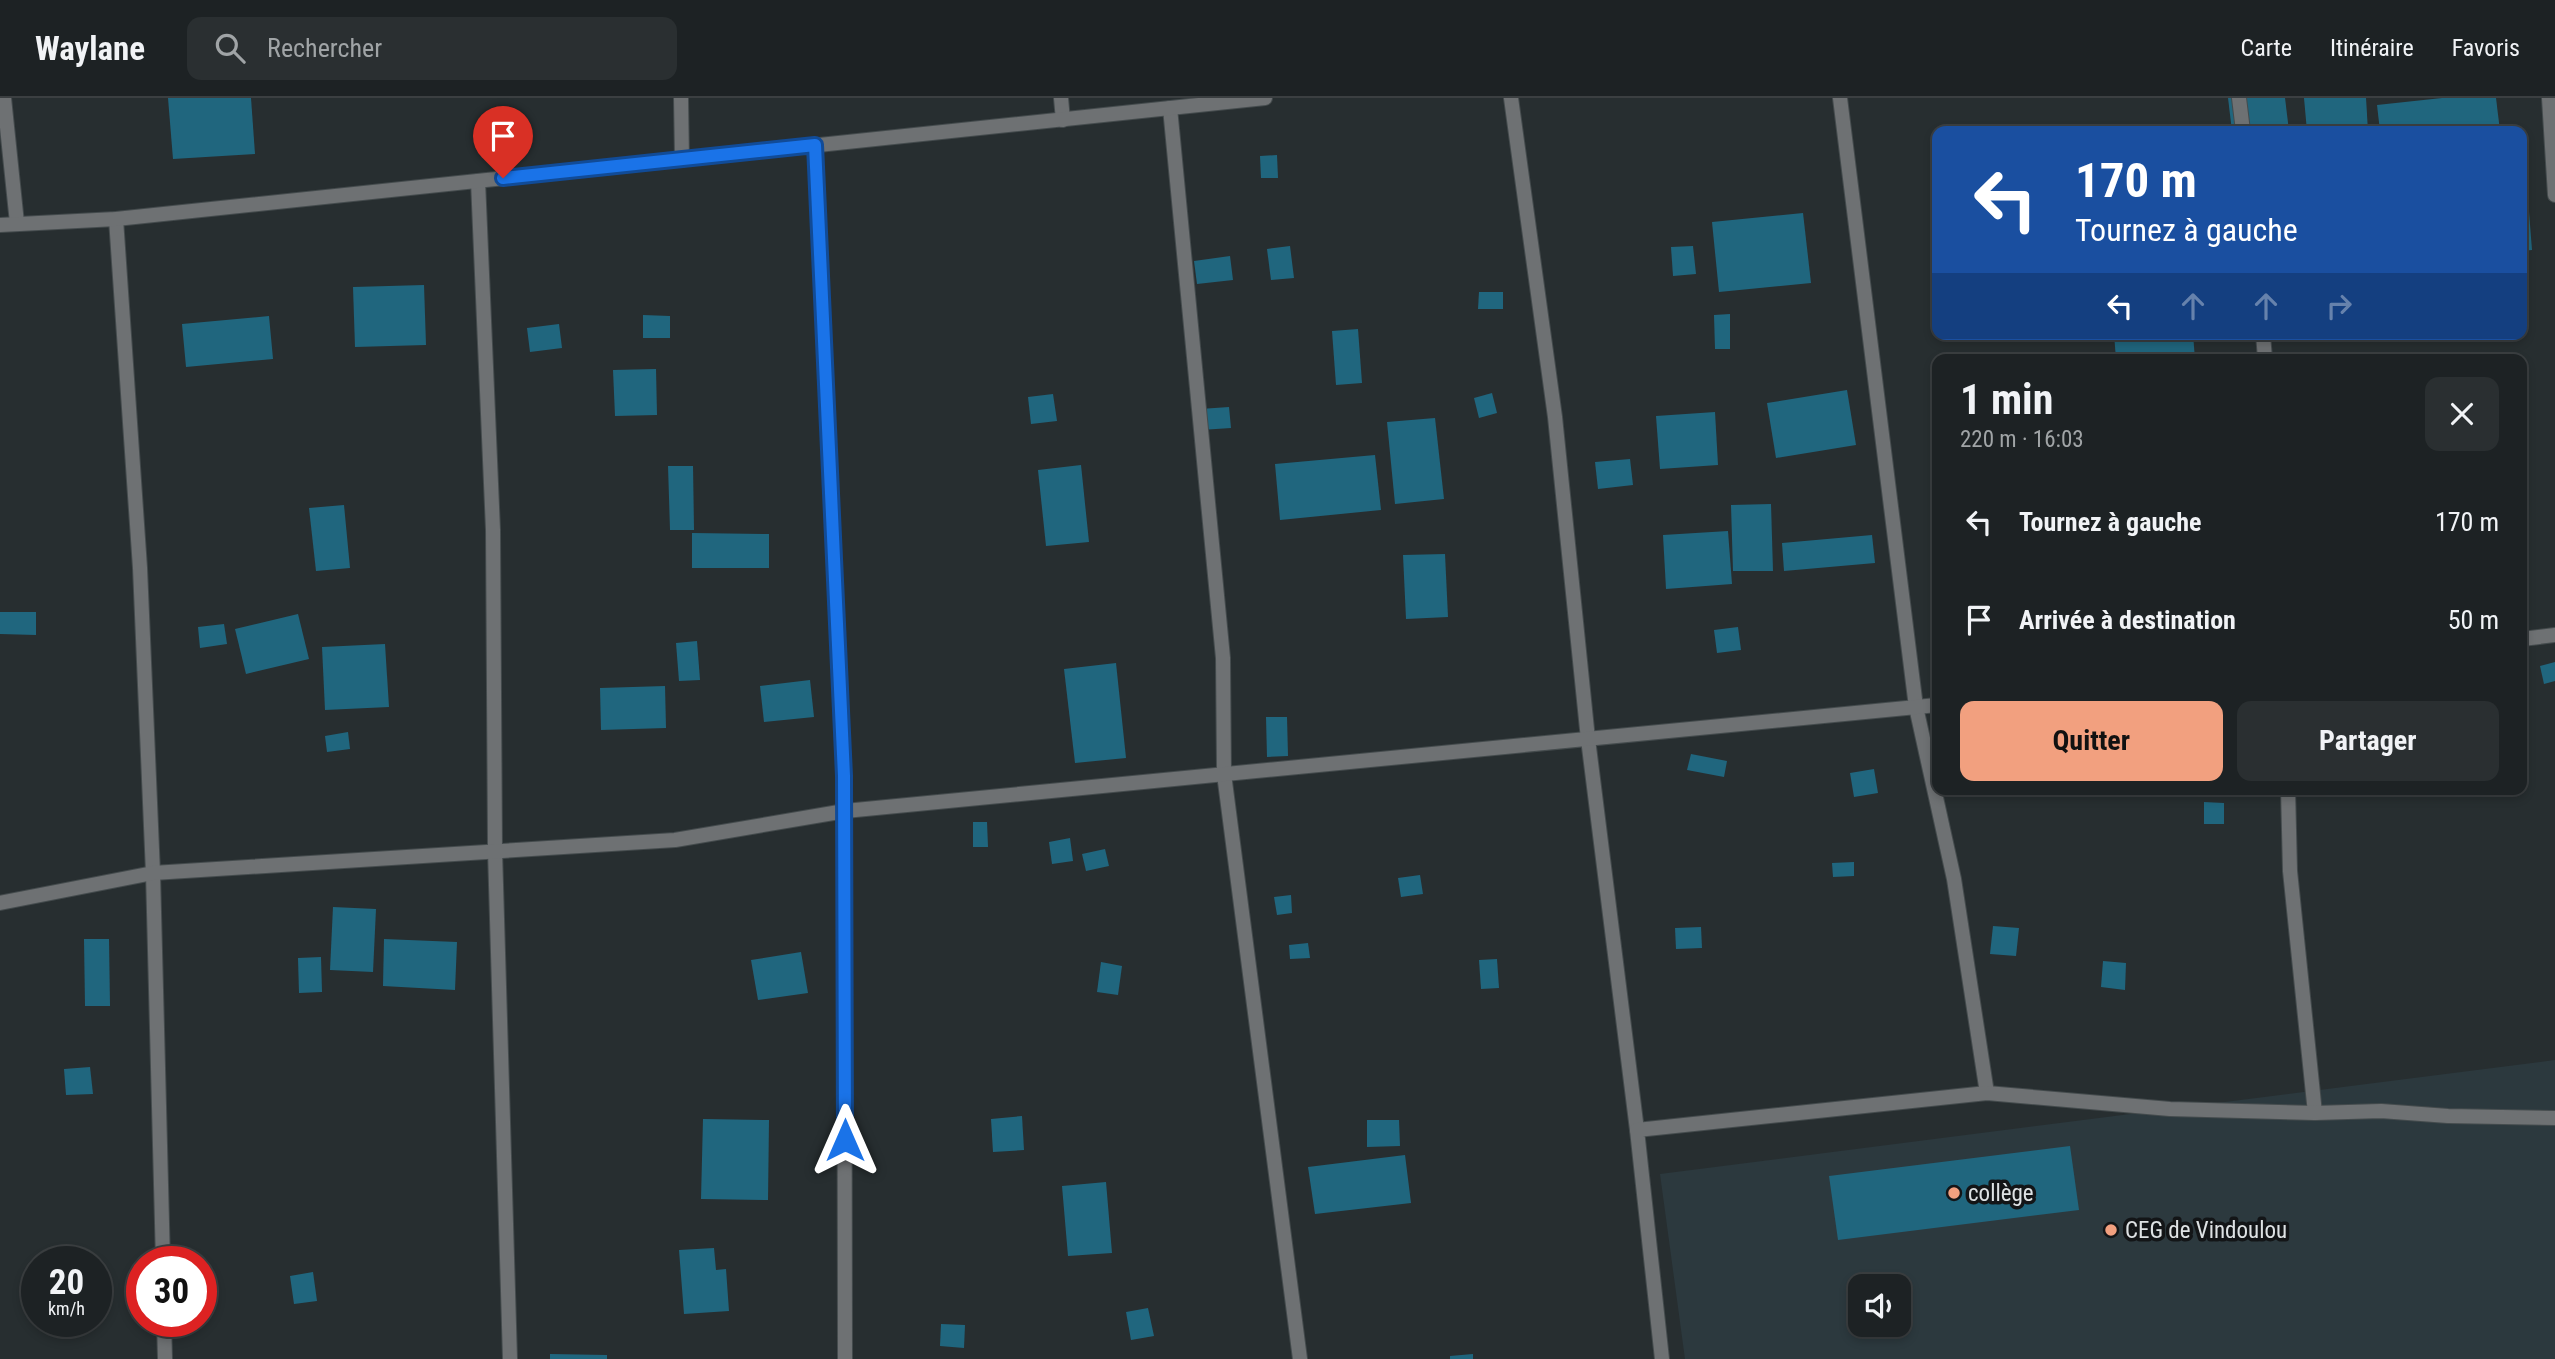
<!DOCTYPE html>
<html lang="fr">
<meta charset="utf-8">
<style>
body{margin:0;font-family:"Roboto Condensed",sans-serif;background:#2a2f31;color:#f1f3f6;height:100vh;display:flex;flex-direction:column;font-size:26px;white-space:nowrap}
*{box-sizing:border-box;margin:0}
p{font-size:23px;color:#a0a4a6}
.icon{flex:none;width:38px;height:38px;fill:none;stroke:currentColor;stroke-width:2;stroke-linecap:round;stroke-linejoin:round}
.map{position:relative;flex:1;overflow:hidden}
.panel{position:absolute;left:1932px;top:256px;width:595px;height:441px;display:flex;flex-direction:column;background:#1d2224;border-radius:14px;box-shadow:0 4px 10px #0003,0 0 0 2px #3b3f41}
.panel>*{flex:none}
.hud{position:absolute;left:1932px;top:28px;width:595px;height:214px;border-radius:14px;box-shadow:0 4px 10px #0003,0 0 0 2px #3b3f41;background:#1a4fa0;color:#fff;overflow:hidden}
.controls{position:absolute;left:1848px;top:1176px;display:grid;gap:14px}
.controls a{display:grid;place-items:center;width:63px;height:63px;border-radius:14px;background:#1d2224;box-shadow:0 4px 10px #0003,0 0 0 2px #3b3f41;font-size:35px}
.speed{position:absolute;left:21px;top:1148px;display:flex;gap:14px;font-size:35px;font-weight:700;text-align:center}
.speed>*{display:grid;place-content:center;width:91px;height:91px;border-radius:50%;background:#1d2224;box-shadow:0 4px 10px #0003,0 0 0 2px #3b3f41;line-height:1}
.speed small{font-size:18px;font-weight:400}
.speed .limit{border:10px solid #d22;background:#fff;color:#111}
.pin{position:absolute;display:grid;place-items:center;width:60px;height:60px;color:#fff;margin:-72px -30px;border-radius:50% 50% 50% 0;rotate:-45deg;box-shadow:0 0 7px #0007}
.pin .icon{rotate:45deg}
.me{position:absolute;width:77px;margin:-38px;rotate:0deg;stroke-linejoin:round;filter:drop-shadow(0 0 5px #0008)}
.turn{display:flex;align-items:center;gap:24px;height:147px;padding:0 28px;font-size:32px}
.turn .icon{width:91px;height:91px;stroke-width:2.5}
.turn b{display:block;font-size:49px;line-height:60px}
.lanes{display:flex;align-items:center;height:66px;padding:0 28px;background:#0003;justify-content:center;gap:35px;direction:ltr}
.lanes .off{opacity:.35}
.round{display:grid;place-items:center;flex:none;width:74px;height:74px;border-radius:14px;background:#2a2f31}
.head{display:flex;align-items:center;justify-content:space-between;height:119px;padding:0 28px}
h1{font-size:42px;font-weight:700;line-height:52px}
.button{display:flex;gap:14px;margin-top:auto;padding:14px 28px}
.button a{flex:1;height:80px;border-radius:14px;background:#f2a07f;color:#111;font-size:28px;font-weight:700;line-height:80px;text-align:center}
.button a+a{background:#2a2f31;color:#f1f3f6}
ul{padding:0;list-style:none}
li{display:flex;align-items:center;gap:21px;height:98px;padding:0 28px}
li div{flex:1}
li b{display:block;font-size:26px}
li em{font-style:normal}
header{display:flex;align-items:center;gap:42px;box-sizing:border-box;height:98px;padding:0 35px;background:#1d2224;border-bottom:2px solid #3b3f41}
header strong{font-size:33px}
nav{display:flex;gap:38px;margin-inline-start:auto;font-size:24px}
.search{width:490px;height:63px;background:#2a2f31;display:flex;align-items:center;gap:18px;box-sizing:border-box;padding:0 24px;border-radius:14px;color:#a0a4a6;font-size:26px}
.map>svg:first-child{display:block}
.built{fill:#2c393e;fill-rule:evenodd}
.building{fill:#20667e}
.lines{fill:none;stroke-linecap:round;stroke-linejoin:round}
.minor-casing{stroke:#444b4d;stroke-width:16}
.minor{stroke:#6e7173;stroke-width:14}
.route-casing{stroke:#114b97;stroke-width:18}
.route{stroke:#1a73e8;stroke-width:12}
.poi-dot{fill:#f2a07f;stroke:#131517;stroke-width:2.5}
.labels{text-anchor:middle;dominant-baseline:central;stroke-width:7;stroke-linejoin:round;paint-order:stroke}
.poi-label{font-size:23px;fill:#dee2e4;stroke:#131517;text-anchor:start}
</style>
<header>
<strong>Waylane</strong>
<div class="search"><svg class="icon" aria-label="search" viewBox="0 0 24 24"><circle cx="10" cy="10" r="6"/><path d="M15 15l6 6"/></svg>Rechercher</div>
<nav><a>Carte</a><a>Itinéraire</a><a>Favoris</a></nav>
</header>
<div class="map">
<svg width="2555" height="1261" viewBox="0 0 2555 1261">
<rect width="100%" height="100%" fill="#272e30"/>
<!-- built -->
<path class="built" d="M 2555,962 L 2555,1261 L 1685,1261 L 1660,1076 ZM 1860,1188 L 1899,1188 L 1899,1227 L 1860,1227 Z"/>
<!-- building -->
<g class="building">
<path d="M 168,0 L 251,0 L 255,56 L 173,61 Z"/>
<path d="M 2228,0 L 2285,0 L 2289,33 L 2232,33 Z"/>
<path d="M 2304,0 L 2366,0 L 2368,33 L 2307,33 Z"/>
<path d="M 2442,0 L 2496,0 L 2500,33 L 2380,33 L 2377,7 Z"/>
<path d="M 1277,57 L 1278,80 L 1261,80 L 1260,58 Z"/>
<path d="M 2528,101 L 2532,152 L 2522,153 L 2522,102 Z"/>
<path d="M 1803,115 L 1811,185 L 1719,194 L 1712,124 Z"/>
<path d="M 1290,148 L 1294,180 L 1271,182 L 1267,151 Z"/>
<path d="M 1693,148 L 1696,176 L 1673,178 L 1671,149 Z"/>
<path d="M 1230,158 L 1233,182 L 1197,186 L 1194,163 Z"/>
<path d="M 424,187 L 426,247 L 355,249 L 353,189 Z"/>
<path d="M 1479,194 L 1503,194 L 1503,211 L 1478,211 Z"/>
<path d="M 1730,216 L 1730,251 L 1715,251 L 1714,217 Z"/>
<path d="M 643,217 L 670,218 L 670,240 L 643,240 Z"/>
<path d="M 269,218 L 273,261 L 186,269 L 182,226 Z"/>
<path d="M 559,226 L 562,250 L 530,254 L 527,230 Z"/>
<path d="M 1358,231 L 1362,285 L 1336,287 L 1332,233 Z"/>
<path d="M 2114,236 L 2193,236 L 2195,261 L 2116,261 Z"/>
<path d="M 656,271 L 657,317 L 615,318 L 613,272 Z"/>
<path d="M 1847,292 L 1856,347 L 1776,360 L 1767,305 Z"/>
<path d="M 1492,295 L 1497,315 L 1479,320 L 1474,300 Z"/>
<path d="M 1053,296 L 1057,323 L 1031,326 L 1028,299 Z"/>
<path d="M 1229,309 L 1231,330 L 1201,332 L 1200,311 Z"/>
<path d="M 1715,314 L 1718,367 L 1660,371 L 1656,318 Z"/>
<path d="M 1435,320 L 1444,401 L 1395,406 L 1387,324 Z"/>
<path d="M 1375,357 L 1381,412 L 1280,422 L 1275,366 Z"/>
<path d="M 1630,361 L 1633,387 L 1598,391 L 1595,364 Z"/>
<path d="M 1081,367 L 1089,444 L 1046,448 L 1038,372 Z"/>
<path d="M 668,368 L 693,368 L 694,432 L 670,432 Z"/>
<path d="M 1771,406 L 1773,473 L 1733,473 L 1731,407 Z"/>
<path d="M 344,407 L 350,470 L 316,473 L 309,410 Z"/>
<path d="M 1728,433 L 1732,486 L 1666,491 L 1663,437 Z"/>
<path d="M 692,435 L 769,436 L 769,470 L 692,470 Z"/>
<path d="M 1872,437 L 1875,465 L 1784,473 L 1782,445 Z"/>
<path d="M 1445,456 L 1448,519 L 1406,521 L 1403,457 Z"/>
<path d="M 0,514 L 36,514 L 36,537 L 0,536 Z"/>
<path d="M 298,516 L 309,561 L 246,576 L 235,531 Z"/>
<path d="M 224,526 L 227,546 L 200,550 L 198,529 Z"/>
<path d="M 1738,529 L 1741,552 L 1717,555 L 1714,532 Z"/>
<path d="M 697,543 L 700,582 L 679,583 L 676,545 Z"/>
<path d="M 385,546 L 389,609 L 325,612 L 322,549 Z"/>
<path d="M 2555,564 L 2555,583 L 2544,586 L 2540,568 Z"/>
<path d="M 1116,565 L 1126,660 L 1075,665 L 1064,571 Z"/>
<path d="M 810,582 L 814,619 L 764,624 L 760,588 Z"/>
<path d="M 665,588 L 666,630 L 601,632 L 600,590 Z"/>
<path d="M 1266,619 L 1287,619 L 1288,658 L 1267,659 Z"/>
<path d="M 348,634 L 350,651 L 327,654 L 325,638 Z"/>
<path d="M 1691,656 L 1727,663 L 1724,679 L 1687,672 Z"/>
<path d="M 1874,671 L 1878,695 L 1854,699 L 1850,675 Z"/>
<path d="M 2324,691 L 2352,691 L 2352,693 L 2325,697 Z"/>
<path d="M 2204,704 L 2224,705 L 2224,726 L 2204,726 Z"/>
<path d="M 973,724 L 987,724 L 988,749 L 973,749 Z"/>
<path d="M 1070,740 L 1073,763 L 1052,766 L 1049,744 Z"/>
<path d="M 1105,751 L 1109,768 L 1086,773 L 1082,756 Z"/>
<path d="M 1854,764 L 1854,778 L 1833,779 L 1832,765 Z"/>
<path d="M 1420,777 L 1423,796 L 1401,799 L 1398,780 Z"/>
<path d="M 1291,797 L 1292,815 L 1277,817 L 1274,799 Z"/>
<path d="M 333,809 L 376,811 L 373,874 L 330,872 Z"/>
<path d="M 1993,828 L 2019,830 L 2016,858 L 1990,856 Z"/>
<path d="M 1701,829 L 1702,850 L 1676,851 L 1675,830 Z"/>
<path d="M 84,841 L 109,841 L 110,908 L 85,908 Z"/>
<path d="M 384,841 L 457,844 L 455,892 L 383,888 Z"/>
<path d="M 1308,845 L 1310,860 L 1290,861 L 1289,847 Z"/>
<path d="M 801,854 L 808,895 L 758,902 L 751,862 Z"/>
<path d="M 321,859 L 322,894 L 299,895 L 298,860 Z"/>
<path d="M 1497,861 L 1499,890 L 1481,891 L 1479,862 Z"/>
<path d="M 2103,863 L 2126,865 L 2125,892 L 2101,889 Z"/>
<path d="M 1101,864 L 1122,868 L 1118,897 L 1097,894 Z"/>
<path d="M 90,969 L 93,996 L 66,997 L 64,971 Z"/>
<path d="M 1022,1018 L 1024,1052 L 993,1054 L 991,1021 Z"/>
<path d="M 703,1021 L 769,1022 L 768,1102 L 701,1101 Z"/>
<path d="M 1367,1022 L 1399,1022 L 1400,1048 L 1367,1049 Z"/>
<path d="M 2070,1048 L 2079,1112 L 1838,1142 L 1829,1078 Z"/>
<path d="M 1405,1057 L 1411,1105 L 1315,1116 L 1308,1069 Z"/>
<path d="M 1106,1084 L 1112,1155 L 1068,1158 L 1062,1088 Z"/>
<path d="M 714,1150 L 716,1172 L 726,1171 L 729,1213 L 684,1216 L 679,1152 Z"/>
<path d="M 313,1174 L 317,1203 L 294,1206 L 290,1178 Z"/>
<path d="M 1148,1210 L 1154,1238 L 1131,1242 L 1126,1214 Z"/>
<path d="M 941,1226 L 965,1227 L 964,1250 L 940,1248 Z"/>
<path d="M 550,1256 L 607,1257 L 607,1261 L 550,1261 Z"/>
<path d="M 1473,1256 L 1473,1261 L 1450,1261 L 1450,1258 Z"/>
</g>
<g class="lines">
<!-- minor casing -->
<g class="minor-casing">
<g id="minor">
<path d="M 4,0 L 17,125"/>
<path d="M 681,0 L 682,62"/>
<path d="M 1061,0 L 1063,22"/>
<path d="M 1511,0 L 1555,319 L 1588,641 L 1637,1032"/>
<path d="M 1840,0 L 1916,609 L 1954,781 L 1987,995"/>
<path d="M 2239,0 L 2243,33"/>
<path d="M 2549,0 L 2555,97"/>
<path d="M 1170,10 L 1223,560 L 1224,676 L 1300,1261"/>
<path d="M 815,48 L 844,678 L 845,1261"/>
<path d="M 478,83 L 493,432 L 495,753 L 510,1261"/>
<path d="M 116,121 L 140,470 L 153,775 L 163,1164"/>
<path d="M 0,127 L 116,121 L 1265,0"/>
<path d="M 2263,236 L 2265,261"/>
<path d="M 2522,541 L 2555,537"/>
<path d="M 2288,691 L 2290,773 L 2315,1015"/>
<path d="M 0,805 L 153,775 L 675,742 L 845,713 L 1937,607"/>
<path d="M 164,1223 L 165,1261"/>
<path d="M 1662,1261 L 1637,1032 L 1987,995 L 2170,1011 L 2315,1015 L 2381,1013 L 2448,1018 L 2555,1020"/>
</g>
</g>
<!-- minor -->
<use href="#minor" class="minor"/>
</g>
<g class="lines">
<!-- route casing -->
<g class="route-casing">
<path id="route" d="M 503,80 L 815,47 L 844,678 L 845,1042"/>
</g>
<!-- route -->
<use href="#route" class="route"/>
</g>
<!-- markers -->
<g class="poi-dot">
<circle cx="1954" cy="1095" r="7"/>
<circle cx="2111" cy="1132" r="7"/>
</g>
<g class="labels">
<!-- poi labels -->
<g class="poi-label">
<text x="1968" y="1095">collège</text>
<text x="2125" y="1132">CEG de Vindoulou</text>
</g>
</g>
</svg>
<div class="controls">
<a><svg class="icon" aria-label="sound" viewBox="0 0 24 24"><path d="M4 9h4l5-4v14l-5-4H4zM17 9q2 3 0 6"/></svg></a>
</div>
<div class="speed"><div>20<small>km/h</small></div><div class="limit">30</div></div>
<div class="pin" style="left:503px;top:80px;background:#d93025"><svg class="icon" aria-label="arrive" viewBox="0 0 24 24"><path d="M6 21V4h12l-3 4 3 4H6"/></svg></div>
<svg class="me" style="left:845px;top:1042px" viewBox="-20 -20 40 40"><path d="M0-17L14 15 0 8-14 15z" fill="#1a73e8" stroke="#fff" stroke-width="4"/></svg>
<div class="hud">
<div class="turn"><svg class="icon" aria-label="left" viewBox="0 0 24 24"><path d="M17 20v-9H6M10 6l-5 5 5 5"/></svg><div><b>170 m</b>Tournez à gauche</div></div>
<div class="lanes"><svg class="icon" aria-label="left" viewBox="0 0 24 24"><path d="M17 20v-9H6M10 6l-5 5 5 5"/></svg><svg class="icon off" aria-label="ahead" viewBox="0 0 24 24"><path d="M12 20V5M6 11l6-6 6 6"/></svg><svg class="icon off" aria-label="ahead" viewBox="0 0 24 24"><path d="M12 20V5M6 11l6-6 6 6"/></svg><svg class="icon off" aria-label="right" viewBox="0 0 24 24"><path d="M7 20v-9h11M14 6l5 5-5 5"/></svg></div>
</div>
<section class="panel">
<div class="head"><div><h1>1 min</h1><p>220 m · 16:03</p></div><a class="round"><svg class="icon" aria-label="close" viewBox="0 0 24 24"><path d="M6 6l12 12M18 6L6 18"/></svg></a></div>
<ul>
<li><svg class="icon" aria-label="left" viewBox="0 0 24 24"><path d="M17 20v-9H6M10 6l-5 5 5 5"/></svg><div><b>Tournez à gauche</b></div><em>170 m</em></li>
<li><svg class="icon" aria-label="arrive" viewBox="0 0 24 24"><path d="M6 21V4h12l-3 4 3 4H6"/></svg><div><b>Arrivée à destination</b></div><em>50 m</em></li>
</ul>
<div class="button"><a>Quitter</a><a>Partager</a></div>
</section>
</div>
